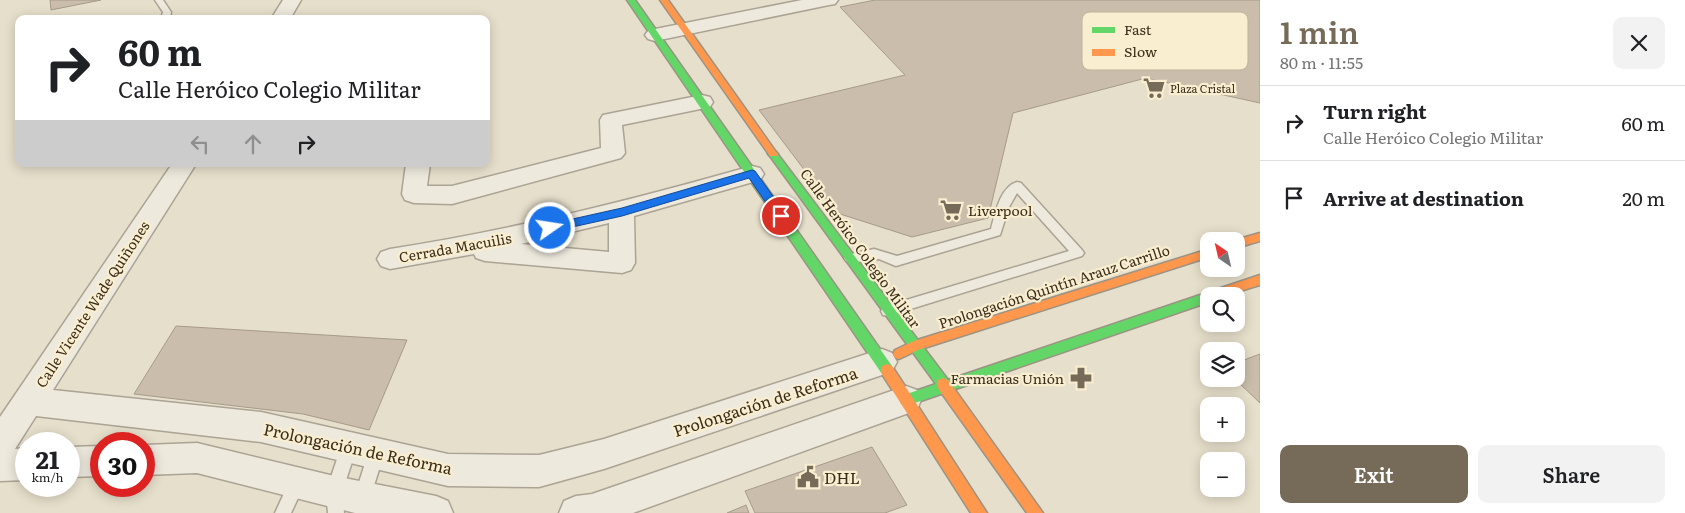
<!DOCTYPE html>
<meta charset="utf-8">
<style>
body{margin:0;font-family:Literata,serif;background:#f2f2f2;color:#202124;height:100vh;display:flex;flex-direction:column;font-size:19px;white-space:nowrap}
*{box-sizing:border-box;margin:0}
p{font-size:16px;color:#757577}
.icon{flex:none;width:28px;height:28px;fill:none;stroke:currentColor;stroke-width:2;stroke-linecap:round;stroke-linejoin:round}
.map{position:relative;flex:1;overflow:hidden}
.side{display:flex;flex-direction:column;background:#fff;width:425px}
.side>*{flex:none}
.banner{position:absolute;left:15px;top:15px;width:475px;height:152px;border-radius:10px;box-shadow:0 2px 12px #0003;background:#fff;color:#202124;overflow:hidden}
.needle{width:32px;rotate:326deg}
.fabs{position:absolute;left:1200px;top:232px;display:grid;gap:10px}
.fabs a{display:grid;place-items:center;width:45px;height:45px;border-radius:10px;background:#fff;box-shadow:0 2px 12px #0003;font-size:25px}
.speed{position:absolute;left:15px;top:432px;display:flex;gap:10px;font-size:25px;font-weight:700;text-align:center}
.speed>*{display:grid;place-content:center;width:65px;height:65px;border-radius:50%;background:#fff;box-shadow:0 2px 12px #0003;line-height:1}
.speed small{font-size:12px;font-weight:400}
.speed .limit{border:8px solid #d22;background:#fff;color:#111}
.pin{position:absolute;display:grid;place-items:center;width:42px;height:42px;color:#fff;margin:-21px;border:2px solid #fff;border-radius:50%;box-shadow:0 1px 5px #0007}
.me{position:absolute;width:55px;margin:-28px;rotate:77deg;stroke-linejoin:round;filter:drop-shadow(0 0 4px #0008)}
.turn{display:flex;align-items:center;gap:18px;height:105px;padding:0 20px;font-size:22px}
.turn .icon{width:65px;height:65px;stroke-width:2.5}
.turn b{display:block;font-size:35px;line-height:42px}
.lanes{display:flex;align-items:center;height:48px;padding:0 20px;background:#0003;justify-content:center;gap:25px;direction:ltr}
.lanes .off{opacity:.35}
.round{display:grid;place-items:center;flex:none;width:52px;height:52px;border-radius:10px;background:#f2f2f2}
.overview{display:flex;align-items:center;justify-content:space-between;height:85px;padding:0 20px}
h1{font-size:30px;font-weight:600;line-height:38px;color:#766b59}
.cta{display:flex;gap:10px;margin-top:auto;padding:10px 20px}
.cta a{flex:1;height:58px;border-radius:10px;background:#766b59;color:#fff;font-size:20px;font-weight:600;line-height:58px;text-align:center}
.cta a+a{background:#f2f2f2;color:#202124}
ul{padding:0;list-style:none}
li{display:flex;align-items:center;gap:15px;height:75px;padding:0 20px;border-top:1px solid #e0e0e0}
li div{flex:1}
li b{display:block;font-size:19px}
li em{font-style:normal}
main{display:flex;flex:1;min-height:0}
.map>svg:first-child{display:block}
.building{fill:#cabdab;stroke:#a69a8a}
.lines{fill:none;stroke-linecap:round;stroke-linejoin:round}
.lane-casing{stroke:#aba394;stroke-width:3}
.street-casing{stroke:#aba394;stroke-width:3}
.fast-casing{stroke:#9b9384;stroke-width:3}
.slow-casing{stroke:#9b9384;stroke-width:3}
.lane{fill:#eee9dd;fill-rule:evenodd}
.street{fill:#eee9dd;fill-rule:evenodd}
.fast{fill:#63d668;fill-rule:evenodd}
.slow{fill:#ff974d;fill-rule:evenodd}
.route{fill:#1a73e8;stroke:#114b97}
.labels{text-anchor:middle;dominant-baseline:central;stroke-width:4.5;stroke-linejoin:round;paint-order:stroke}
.far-poi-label{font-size:11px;fill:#3a2c1b;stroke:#f9eecf;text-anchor:start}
.poi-label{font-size:14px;fill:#3a2c1b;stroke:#f9eecf;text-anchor:start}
.street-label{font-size:14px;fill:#3a2c1b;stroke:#f9eecf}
.near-street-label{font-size:16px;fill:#3a2c1b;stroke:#f9eecf}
.near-poi-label{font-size:16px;fill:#3a2c1b;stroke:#f9eecf;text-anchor:start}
.key{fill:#f9eecf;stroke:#c0b499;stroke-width:1}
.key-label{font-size:14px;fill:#3a2c1b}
</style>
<main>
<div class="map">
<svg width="1260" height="513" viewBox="0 0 1260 513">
<rect width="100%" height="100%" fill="#e6dfcb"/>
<!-- building -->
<g class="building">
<path d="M 50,0 L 101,0 L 51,10 Z"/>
<path d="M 875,0 L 1260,0 L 1260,103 L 1146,78 L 1013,113 L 988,218 L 912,237 L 837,213 L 759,110 L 905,75 L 840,7 Z"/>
<path d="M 176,326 L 407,340 L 369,430 L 303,414 L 134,394 Z"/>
<path d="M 1260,354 L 1260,403 L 1235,379 L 1236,363 Z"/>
<path d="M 872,447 L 907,505 L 885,513 L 755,513 L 745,491 Z"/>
<path d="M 746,505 L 749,513 L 727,513 Z"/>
</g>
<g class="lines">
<!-- lane casing -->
<g class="lane-casing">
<g id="lane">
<path d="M 155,0 L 163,0 L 171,12 L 170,19 L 161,19 L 163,12 Z"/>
<path d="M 1017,182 L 1021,183 L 1082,250 L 1084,253 L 1082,256 L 888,316 L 883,315 L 881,311 L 883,307 L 1069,251 L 1017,193 L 1009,207 L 1000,235 L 896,266 L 879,259 L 850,263 L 846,261 L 844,258 L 846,255 L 874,249 L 897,256 L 991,229 C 995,214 1000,187 1017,182 Z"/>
<path d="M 349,440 L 354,442 L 357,447 L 342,492 L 344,513 L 328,513 L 326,492 L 341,447 L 344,442 Z"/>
<path d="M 376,447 L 381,449 L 384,454 L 370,498 L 372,513 L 356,513 L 354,498 L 368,454 L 371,449 Z"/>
<path d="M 298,473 L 304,476 L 306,481 L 291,513 L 275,513 L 292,476 Z"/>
</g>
</g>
<!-- street casing -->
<g class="street-casing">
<g id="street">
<path d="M 283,0 L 301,0 L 290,19 L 271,19 Z"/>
<path d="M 802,0 L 838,0 L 835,4 L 829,5 L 655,41 L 648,39 L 645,35 L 648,31 L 655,29 Z"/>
<path d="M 702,95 L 710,97 L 713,102 L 710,107 L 622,125 L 625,153 L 621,158 L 452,204 L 414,203 L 405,200 L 402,194 L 406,164 L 430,164 L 427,186 L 452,186 L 601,148 L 600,120 L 603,115 Z"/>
<path d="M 172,164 L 196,164 L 53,390 L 261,412 L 448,454 L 539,455 L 604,439 L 882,349 L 892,353 L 897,362 L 892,371 L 882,375 L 604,469 L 539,487 L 448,486 L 261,442 L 36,416 L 15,449 L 26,448 L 26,480 L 0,481 L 0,417 Z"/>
<path d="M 752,166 L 760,168 L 764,174 L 760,180 L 634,216 L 635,263 L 631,270 L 622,273 L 485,261 L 476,258 L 474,254 L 390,269 L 381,266 L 377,259 L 381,252 L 390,249 C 513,230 632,200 752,166 ZM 609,223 L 609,252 L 521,244 Z"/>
<path d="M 906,386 L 917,390 L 921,400 L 917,410 L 633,513 L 559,513 L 564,501 L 576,496 L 592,494 Z"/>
<path d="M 197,443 L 334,476 L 436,496 L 448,501 L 453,513 L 355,513 L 197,473 L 144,475 L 144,445 Z"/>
<path d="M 101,446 L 101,476 L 69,477 L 69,447 Z"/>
</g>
</g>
<!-- fast casing -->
<g class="fast-casing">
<g id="fast">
<path d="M 627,0 L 635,0 L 892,366 L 893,370 L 892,374 L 887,376 L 882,374 Z"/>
<path d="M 773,151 L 776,152 L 948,380 L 1209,292 L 1215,296 L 1209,296 L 1209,302 L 906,406 L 901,404 L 899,400 L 901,396 L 936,384 L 770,156 L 768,154 Z"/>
</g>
</g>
<!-- slow casing -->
<g class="slow-casing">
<g id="slow">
<path d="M 660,0 L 668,0 L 776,152 L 778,154 L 776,156 L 770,156 Z"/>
<path d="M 1260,233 L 1260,241 L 1236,248 L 1236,241 L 1232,241 Z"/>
<path d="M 1209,249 L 1209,257 L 918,350 L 899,359 L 895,358 L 893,354 L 895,350 L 914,341 Z"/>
<path d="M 1260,275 L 1260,285 L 1224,296 L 1209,296 L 1209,300 L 1204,296 L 1206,293 Z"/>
<path d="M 887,364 L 892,366 L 987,513 L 971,513 L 882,374 L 881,370 L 882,366 Z"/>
<path d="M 943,378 L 948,380 L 1043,513 L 1027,513 L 938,388 L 937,384 L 938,380 Z"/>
</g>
</g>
<!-- lane -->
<use href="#lane" class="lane"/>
<!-- street -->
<use href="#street" class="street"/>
<!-- fast -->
<use href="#fast" class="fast"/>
<!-- slow -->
<use href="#slow" class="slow"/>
</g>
<!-- route -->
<path class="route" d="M 752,170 L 755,171 L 785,213 L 785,219 L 777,219 L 749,178 L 622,216 L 550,232 L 545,228 L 550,224 L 622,208 Z"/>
<!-- icons -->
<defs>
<g id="supermarket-bare" transform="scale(1.725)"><path d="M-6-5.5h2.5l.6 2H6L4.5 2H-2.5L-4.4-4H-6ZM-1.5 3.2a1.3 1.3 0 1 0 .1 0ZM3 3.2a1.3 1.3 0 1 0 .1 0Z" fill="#766b59" stroke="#f9eecf" stroke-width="2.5" paint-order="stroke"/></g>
<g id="pharmacy-bare" transform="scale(1.725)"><path d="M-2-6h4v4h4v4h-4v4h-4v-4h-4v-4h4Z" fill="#766b59" stroke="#f9eecf" stroke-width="2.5" paint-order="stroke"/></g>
<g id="civic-bare" transform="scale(1.725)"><path d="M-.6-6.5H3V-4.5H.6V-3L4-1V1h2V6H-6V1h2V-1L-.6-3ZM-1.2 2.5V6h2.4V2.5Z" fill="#766b59" stroke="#f9eecf" stroke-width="2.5" paint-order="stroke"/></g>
</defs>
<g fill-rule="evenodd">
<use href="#supermarket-bare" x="1154" y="88"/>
<use href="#supermarket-bare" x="951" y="210"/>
<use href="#pharmacy-bare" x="1081" y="378"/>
<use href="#civic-bare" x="808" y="477"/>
</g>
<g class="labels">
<!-- far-poi labels -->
<g class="far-poi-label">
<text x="1170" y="88">Plaza Cristal</text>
</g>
<!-- poi labels -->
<g class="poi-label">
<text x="968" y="210">Liverpool</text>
<text x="1064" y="378" text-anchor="end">Farmacias Unión</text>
</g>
<!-- street labels -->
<g class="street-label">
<text transform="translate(455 247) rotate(-10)">Cerrada Macuilis</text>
<text transform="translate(861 248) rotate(54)">Calle Heróico Colegio Militar</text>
<text transform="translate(1054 286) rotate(-18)">Prolongación Quintín Arauz Carrillo</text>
<text transform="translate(92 304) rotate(-57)">Calle Vicente Wade Quiñones</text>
</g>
<!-- near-street labels -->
<g class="near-street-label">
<text transform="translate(765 401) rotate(-18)">Prolongación de Reforma</text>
<text transform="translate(358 448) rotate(12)">Prolongación de Reforma</text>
</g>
<!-- near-poi labels -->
<g class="near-poi-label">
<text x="824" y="477">DHL</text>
</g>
</g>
<!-- legend -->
<rect x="1082" y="12" width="166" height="58" rx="8" class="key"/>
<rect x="1092" y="27" width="23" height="6" fill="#63d668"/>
<rect x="1092" y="49" width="23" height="7" fill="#ff974d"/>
<g class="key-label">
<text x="1124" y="35">Fast</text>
<text x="1124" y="57">Slow</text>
</g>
</svg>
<div class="fabs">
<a><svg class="needle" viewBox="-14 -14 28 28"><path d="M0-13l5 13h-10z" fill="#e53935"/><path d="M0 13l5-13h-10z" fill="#757577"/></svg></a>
<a><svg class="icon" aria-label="search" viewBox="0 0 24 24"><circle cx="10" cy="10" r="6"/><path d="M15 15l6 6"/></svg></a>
<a><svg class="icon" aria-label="layers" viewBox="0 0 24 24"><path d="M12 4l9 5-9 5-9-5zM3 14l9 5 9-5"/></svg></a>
<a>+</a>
<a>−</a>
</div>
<div class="speed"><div>21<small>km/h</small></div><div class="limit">30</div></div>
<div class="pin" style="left:781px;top:216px;background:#d93025"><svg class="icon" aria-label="arrive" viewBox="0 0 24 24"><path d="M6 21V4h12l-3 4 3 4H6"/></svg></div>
<svg class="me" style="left:550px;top:228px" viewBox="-20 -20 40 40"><circle r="17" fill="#1a73e8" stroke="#fff" stroke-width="3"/><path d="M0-11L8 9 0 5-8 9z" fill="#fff"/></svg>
<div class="banner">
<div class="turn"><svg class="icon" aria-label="right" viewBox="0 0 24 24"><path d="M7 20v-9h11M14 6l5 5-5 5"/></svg><div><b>60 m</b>Calle Heróico Colegio Militar</div></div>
<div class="lanes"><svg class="icon off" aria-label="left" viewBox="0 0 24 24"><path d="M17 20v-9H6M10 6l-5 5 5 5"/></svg><svg class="icon off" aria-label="ahead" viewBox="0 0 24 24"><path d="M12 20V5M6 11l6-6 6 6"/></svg><svg class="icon" aria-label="right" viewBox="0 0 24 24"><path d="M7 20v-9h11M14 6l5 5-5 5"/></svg></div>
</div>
</div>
<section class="side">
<div class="overview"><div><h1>1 min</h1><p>80 m · 11:55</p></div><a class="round"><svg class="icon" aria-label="close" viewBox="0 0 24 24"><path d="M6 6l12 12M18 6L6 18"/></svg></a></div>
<ul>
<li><svg class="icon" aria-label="right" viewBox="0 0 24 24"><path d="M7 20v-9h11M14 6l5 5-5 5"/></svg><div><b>Turn right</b><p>Calle Heróico Colegio Militar</p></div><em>60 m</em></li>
<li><svg class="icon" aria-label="arrive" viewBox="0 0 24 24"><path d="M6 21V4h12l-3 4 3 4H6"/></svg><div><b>Arrive at destination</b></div><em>20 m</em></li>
</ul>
<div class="cta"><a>Exit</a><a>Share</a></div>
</section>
</main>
